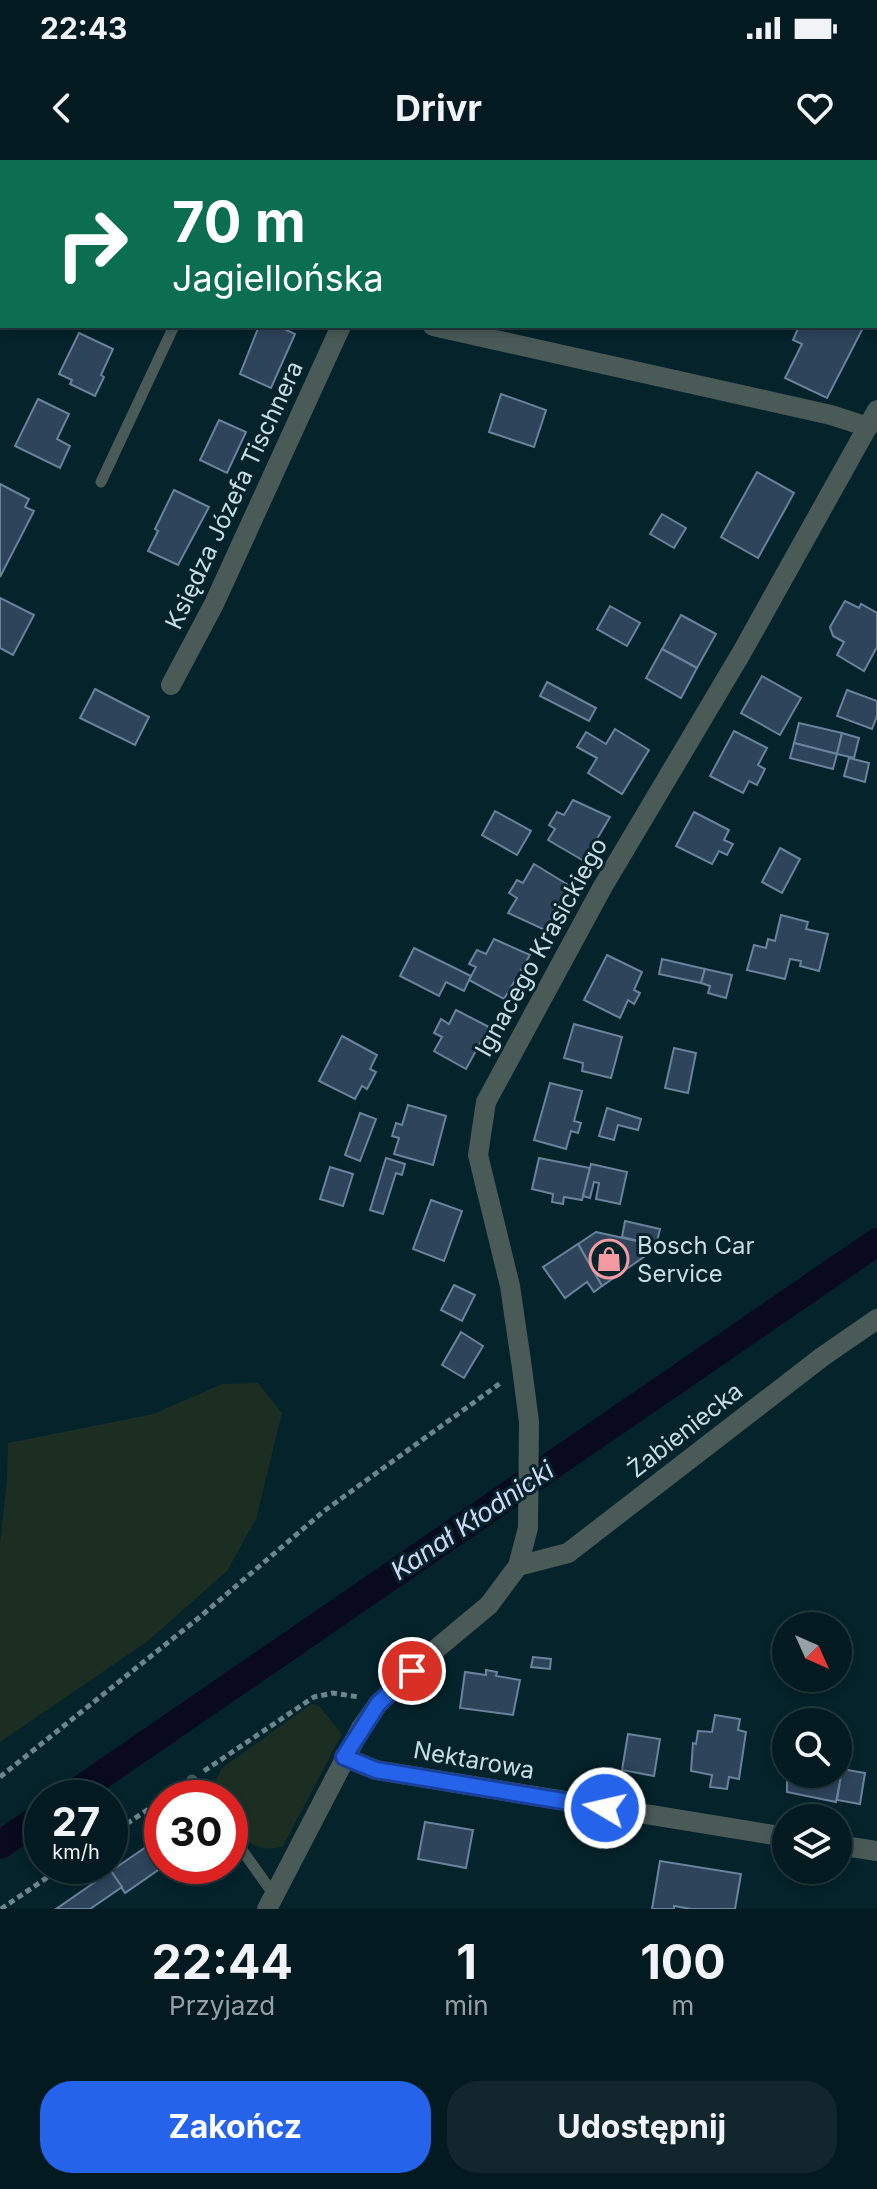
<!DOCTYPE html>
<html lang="pl">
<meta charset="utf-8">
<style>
body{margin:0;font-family:Inter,sans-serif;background:#11272d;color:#f1f3f6;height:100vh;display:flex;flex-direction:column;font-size:30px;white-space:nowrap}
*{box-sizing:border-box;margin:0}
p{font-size:26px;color:#97a1a5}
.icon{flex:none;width:44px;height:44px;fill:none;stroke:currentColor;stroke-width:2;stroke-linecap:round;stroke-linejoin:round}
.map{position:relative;height:1749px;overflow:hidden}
.details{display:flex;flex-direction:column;background:#031a20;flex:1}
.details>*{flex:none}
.banner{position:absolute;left:0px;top:0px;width:878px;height:168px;box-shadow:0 4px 12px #0003,0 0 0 2px #24383e;background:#0b6e4f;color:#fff;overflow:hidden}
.needle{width:52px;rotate:135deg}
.fabs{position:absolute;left:772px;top:1452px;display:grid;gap:16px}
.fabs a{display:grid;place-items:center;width:80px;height:80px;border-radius:50%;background:#031a20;box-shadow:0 4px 12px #0003,0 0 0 2px #24383e;font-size:40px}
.speed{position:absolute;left:24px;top:1620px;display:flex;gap:16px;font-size:40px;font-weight:700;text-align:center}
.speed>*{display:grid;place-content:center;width:104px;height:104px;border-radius:50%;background:#031a20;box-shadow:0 4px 12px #0003,0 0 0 2px #24383e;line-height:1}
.speed small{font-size:20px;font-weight:400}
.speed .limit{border:12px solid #d22;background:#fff;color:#111}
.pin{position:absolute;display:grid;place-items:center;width:68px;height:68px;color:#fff;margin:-34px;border:4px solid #fff;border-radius:50%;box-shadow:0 2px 8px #0007}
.me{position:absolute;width:88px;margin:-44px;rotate:279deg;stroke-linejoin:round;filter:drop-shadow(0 0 6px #0008)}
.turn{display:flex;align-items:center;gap:28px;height:168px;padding:0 40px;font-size:36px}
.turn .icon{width:104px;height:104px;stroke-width:2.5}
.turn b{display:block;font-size:56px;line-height:68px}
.eta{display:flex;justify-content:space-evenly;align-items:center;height:136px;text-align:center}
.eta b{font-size:48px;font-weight:700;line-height:56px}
.cta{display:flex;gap:16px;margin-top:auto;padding:16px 40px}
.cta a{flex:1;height:92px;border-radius:32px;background:#2563eb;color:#fff;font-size:32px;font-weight:700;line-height:92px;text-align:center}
.cta a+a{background:#11272d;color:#f1f3f6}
.status{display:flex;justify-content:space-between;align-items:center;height:56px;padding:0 40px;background:#031a20;direction:ltr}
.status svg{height:22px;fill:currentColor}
header{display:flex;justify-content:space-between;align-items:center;height:104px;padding:0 40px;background:#031a20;font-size:36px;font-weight:700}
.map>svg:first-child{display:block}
.green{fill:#1c2e21}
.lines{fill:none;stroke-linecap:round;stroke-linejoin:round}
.canal{stroke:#0a0a1e;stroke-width:28}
.building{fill:#2d445b;stroke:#6a839c;stroke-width:2}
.path{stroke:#6c868d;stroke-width:5;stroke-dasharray:6 4;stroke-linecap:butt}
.service{stroke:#495a57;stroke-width:11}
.minor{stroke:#495a57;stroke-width:20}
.route-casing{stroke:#184099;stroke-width:20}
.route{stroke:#2563eb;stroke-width:14}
.labels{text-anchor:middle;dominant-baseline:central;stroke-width:6;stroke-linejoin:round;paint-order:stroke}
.street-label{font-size:24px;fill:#c8dde3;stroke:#04232b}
.poi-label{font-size:24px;fill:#c8dde3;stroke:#04232b;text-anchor:start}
.water-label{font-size:26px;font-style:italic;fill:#d3d7f6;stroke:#04232b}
</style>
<div class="status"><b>22:43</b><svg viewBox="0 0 49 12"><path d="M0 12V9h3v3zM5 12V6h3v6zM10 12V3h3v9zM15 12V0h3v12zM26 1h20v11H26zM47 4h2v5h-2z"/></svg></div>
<header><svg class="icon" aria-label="back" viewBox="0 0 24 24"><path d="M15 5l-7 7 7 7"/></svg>Drivr<svg class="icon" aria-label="heart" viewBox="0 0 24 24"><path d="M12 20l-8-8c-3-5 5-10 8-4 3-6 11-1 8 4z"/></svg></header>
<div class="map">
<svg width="877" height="1749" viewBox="0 0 877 1749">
<rect width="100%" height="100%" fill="#04232b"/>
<!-- green -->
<g class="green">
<path d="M 258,1223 L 282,1253 L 256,1359 L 227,1411 L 148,1481 L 0,1582 L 0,1385 L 7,1319 L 8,1283 L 153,1254 L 222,1224 Z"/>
<path d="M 311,1544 L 319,1546 L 342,1574 L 283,1686 C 248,1697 230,1668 230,1638 L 218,1638 L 215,1622 L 222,1608 Z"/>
</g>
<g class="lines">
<!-- canal -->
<g class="canal">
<path d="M 68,1638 L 877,1082"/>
<path d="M 0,1685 L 42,1656"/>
</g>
</g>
<!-- building -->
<g class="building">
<path d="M 104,0 L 163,0 L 165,1 L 104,2 Z"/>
<path d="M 259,166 L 278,166 L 295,174 L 271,228 L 240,214 Z"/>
<path d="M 799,166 L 808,169 L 810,166 L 864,166 L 827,238 L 785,218 L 802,184 L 793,180 Z"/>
<path d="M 79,173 L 113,189 L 101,215 L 104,217 L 95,236 L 70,224 L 72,220 L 59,214 Z"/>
<path d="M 501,234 L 546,250 L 534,287 L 489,272 Z"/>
<path d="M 38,239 L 69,254 L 57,279 L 70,286 L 60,308 L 15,286 Z"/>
<path d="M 219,260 L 246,272 L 227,313 L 200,300 Z"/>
<path d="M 757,312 L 794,333 L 758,398 L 721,377 Z"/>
<path d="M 0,324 L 29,339 L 25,347 L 34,351 L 0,417 Z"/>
<path d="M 174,330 L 209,347 L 178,405 L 148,391 L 158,371 L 155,369 Z"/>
<path d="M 662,354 L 686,368 L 674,388 L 650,374 Z"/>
<path d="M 0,438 L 34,455 L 13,495 L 0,488 Z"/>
<path d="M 845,441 L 859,448 L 861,444 L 877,453 L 877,487 L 864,511 L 837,495 L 844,482 L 833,476 L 830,467 Z"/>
<path d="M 610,446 L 640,463 L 627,486 L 597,469 Z"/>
<path d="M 681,455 L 716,474 L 697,508 L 662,489 Z"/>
<path d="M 662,489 L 697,508 L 681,538 L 646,518 Z"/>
<path d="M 762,516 L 801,538 L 780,575 L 741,553 Z"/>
<path d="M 547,522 L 596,548 L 589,561 L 540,536 Z"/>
<path d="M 95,529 L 149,557 L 135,585 L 80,558 Z"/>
<path d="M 847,530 L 877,541 L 877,556 L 872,569 L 837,556 Z"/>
<path d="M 799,563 L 842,573 L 837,594 L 794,583 Z"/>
<path d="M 615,569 L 649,590 L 622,634 L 588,613 L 597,598 L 577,587 L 586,572 L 606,584 Z"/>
<path d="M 734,571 L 767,588 L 758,605 L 765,609 L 757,625 L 749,621 L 743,633 L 710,616 Z"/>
<path d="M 842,573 L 859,578 L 854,598 L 837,594 Z"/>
<path d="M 794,583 L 837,594 L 833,609 L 790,598 Z"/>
<path d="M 849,598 L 869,603 L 865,622 L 844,616 Z"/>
<path d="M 573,640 L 610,657 L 584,701 L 548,680 L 555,669 L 549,665 L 557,652 L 564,655 Z"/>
<path d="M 495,651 L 531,671 L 517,695 L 482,675 Z"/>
<path d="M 694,652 L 729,670 L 724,680 L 733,684 L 727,695 L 719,691 L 712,704 L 676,686 Z"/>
<path d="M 780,688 L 800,699 L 782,733 L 762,722 Z"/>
<path d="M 534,704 L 570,726 L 545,770 L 508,753 L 517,738 L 509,733 L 517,720 L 523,723 Z"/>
<path d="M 781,755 L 808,762 L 806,769 L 828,774 L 819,811 L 800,806 L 801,801 L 790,799 L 785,819 L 747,810 L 754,785 L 766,788 L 768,779 L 775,781 Z"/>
<path d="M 494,779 L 530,795 L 504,839 L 469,820 L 476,807 L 469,804 L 477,790 L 486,794 Z"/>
<path d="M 414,788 L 471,816 L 464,831 L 446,822 L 439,836 L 400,816 Z"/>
<path d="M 607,795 L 642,812 L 634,830 L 640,833 L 634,844 L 628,840 L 620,858 L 584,840 Z"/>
<path d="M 662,799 L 705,809 L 701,823 L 659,814 Z"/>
<path d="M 705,809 L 732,815 L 726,838 L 708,833 L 710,826 L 701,823 Z"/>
<path d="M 456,850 L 489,867 L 466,909 L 434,891 L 442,877 L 434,873 L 441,859 L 449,864 Z"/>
<path d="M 574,864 L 622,877 L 611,918 L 582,911 L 583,903 L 564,898 Z"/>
<path d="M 342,876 L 377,895 L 370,909 L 376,912 L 367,929 L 362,926 L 355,939 L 319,921 Z"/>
<path d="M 674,888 L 696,893 L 688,933 L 665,928 Z"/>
<path d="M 550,923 L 582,931 L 574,961 L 581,963 L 578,973 L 571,971 L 566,989 L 534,980 Z"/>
<path d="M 408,945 L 446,956 L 433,1005 L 394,994 L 399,978 L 392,976 L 396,963 L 402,965 Z"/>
<path d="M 607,948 L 641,959 L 638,970 L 618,965 L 614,980 L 599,976 Z"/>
<path d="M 360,953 L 376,959 L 360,1001 L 345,995 Z"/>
<path d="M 386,998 L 405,1004 L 402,1015 L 396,1013 L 383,1054 L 370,1050 Z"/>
<path d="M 539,998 L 590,1008 L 582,1040 L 564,1037 L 563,1044 L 552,1042 L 553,1034 L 532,1029 Z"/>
<path d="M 591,1004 L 627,1012 L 620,1044 L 596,1039 L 599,1023 L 594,1022 L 590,1038 L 583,1036 Z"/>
<path d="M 330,1007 L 353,1014 L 343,1046 L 320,1039 Z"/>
<path d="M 431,1040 L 462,1051 L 444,1101 L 413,1089 Z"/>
<path d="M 625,1061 L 660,1069 L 656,1085 L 622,1077 Z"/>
<path d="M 596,1072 L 650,1084 L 654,1090 L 602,1126 L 578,1084 Z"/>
<path d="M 578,1084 L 602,1126 L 594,1132 L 587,1122 L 565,1138 L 543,1107 Z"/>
<path d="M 454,1125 L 475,1135 L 462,1161 L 441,1150 Z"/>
<path d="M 461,1172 L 483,1186 L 464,1218 L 442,1205 Z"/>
<path d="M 533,1497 L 551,1499 L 550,1509 L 531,1507 Z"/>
<path d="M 486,1510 L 497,1512 L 496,1516 L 520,1520 L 513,1555 L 460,1548 L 465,1512 L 486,1515 Z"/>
<path d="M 715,1555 L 740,1559 L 738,1570 L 746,1572 L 739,1619 L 729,1617 L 727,1629 L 710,1627 L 712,1615 L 691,1611 L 693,1583 L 696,1584 L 698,1571 L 712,1572 Z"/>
<path d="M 628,1574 L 660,1579 L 654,1616 L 622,1610 Z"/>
<path d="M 838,1606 L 843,1607 L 836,1642 L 787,1632 L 787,1614 L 838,1614 Z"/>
<path d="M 842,1609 L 865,1613 L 860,1644 L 837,1640 Z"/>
<path d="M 425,1662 L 473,1670 L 466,1708 L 418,1699 Z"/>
<path d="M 162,1676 L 164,1706 L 125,1733 L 111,1711 Z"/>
<path d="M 660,1701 L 741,1714 L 735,1749 L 691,1749 L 674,1746 L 674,1749 L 652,1749 Z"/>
<path d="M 111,1711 L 122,1727 L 90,1749 L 56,1749 Z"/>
</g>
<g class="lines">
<!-- path -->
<g class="path">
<path d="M 333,2 L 333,0"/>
<path d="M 204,1611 L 314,1537 L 333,1533 L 359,1537"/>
<path d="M 0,1617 L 201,1456 L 324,1351 L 502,1222"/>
<path d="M 165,1638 L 180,1628"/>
<path d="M 110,1675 L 162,1640"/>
<path d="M 1,1749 L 64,1706"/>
</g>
<!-- service -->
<g class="service">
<path d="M 101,322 L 174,166"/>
<path d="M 192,1620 L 205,1638"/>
<path d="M 230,1673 L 274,1735"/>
</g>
<!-- minor -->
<g class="minor">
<path d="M 213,2 L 214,0"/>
<path d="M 0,12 L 2,13"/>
<path d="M 433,166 L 831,255 L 868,267"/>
<path d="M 171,525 L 214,444 L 341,166"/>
<path d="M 518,1406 L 568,1393 L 822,1197 L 877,1159"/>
<path d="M 344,1597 L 376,1610 L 786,1677"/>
<path d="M 838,1685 L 877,1691"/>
<path d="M 267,1749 L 361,1568 L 378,1544 L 429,1495 L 489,1445 L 518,1406 L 528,1368 L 529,1262 L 522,1208 L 510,1126 L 478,995 L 486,942 L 602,728 L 742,492 L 877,250"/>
</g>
</g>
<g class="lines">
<!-- route casing -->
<g class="route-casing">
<path id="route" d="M 412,1511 L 378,1544 L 344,1597 L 376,1610 L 605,1648"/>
</g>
<!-- route -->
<use href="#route" class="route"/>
</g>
<!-- icons -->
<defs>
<g id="shop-ring" transform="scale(2)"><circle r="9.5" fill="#04232b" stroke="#f49aa2" stroke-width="1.5"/><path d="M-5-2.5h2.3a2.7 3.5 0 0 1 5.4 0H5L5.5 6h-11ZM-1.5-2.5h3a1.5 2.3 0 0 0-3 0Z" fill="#f49aa2"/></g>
</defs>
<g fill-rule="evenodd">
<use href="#shop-ring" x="609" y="1099"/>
</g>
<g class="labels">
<!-- street labels -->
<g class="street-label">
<text transform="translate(234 335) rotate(-65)">Księdza Józefa Tischnera</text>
<text transform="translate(541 787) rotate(-61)">Ignacego Krasickiego</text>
<text transform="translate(685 1270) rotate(-38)">Żabieniecka</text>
<text transform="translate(474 1600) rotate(10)">Nektarowa</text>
</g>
<!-- poi labels -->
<g class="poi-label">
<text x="637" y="1085">Bosch Car<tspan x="637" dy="28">Service</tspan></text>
</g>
<!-- water labels -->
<g class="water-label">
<text transform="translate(472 1360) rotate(-34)">Kanał Kłodnicki</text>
</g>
</g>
</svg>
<div class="fabs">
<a><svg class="needle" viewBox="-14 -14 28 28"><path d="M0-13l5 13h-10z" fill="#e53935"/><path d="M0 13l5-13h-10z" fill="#97a1a5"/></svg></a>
<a><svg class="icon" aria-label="search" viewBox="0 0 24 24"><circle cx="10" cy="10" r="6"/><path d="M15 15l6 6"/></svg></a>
<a><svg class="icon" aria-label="layers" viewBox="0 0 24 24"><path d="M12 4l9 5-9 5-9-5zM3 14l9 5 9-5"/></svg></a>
</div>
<div class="speed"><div>27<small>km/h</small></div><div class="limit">30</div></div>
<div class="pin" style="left:412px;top:1511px;background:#d93025"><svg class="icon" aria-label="arrive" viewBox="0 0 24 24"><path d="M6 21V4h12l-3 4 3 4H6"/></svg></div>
<svg class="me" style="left:605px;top:1648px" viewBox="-20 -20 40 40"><circle r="17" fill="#2563eb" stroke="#fff" stroke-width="3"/><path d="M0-11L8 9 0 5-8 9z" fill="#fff"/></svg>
<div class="banner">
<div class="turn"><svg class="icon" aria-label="right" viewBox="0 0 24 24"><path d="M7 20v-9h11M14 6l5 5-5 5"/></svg><div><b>70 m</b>Jagiellońska</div></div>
</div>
</div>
<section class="details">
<div class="eta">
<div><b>22:44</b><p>Przyjazd</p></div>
<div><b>1</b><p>min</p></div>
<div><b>100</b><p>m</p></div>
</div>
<div class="cta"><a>Zakończ</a><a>Udostępnij</a></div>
</section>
